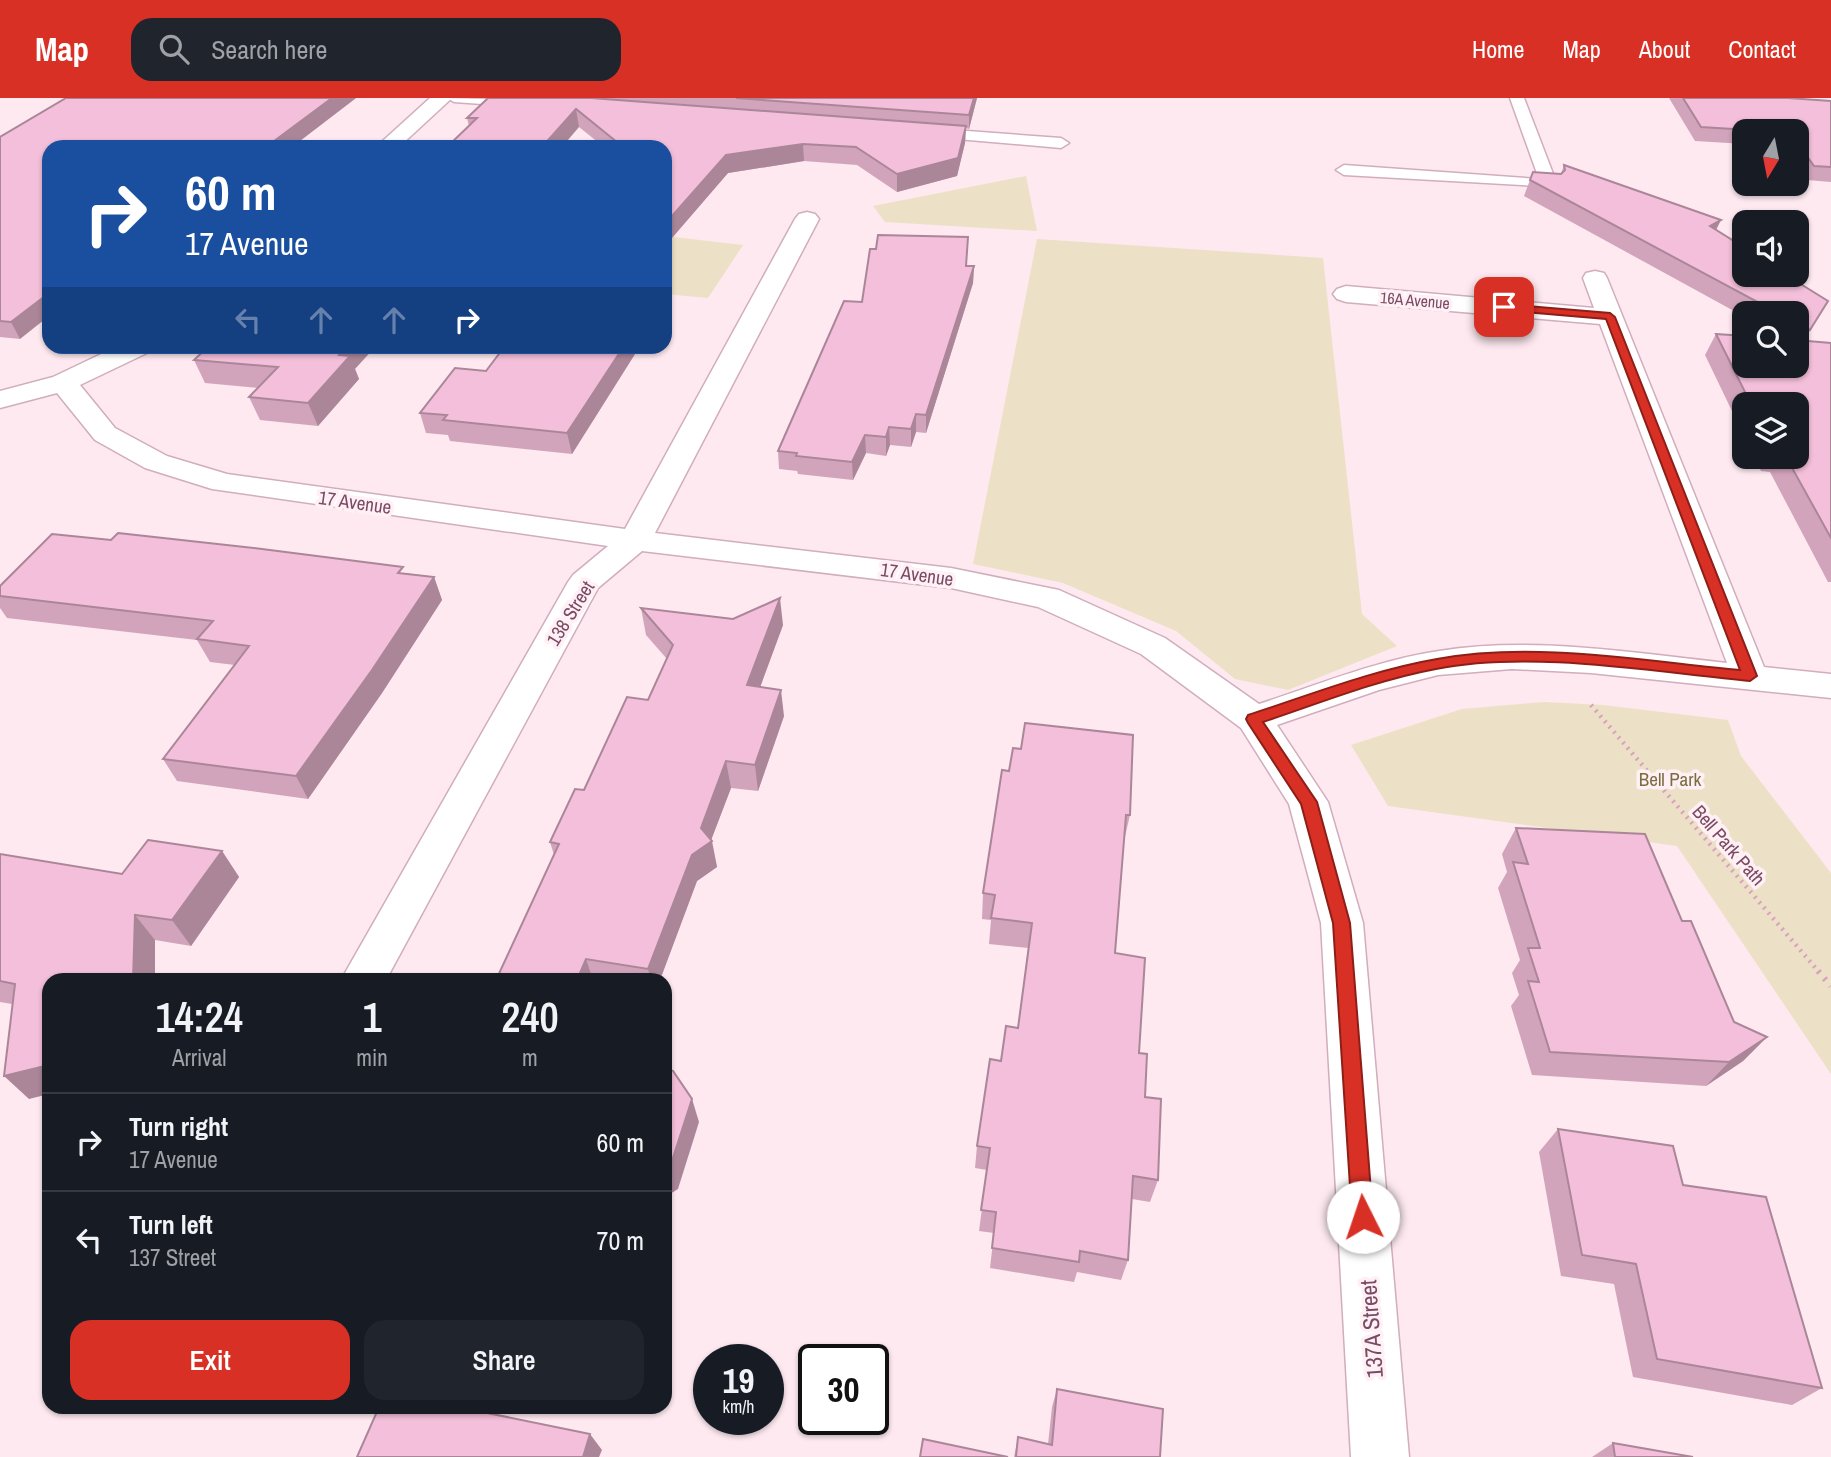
<!DOCTYPE html>
<style>
body{margin:0;font-family:"Archivo Narrow",sans-serif;background:#20242c;color:#f1f3f6;height:100vh;display:flex;flex-direction:column;font-size:26px;white-space:nowrap}
*{box-sizing:border-box;margin:0}
p{font-size:23px;color:#9ea1a6}
.icon{flex:none;width:38px;height:38px;fill:none;stroke:currentColor;stroke-width:2;stroke-linecap:round;stroke-linejoin:round}
.map{position:relative;flex:1;overflow:hidden}
.details{position:absolute;left:42px;top:875px;width:630px;height:441px;display:flex;flex-direction:column;background:#171b24;border-radius:21px;box-shadow:0 2px 5px #0004}
.details>*{flex:none}
.top-card{position:absolute;left:42px;top:42px;width:630px;height:214px;border-radius:21px;box-shadow:0 2px 5px #0004;background:#1a4fa0;color:#fff;overflow:hidden}
.needle{width:46px;rotate:190deg}
.tools{position:absolute;left:1732px;top:21px;display:grid;gap:14px}
.tools a{display:grid;place-items:center;width:77px;height:77px;border-radius:14px;background:#171b24;box-shadow:0 2px 5px #0004;font-size:35px}
.speed{position:absolute;left:693px;top:1246px;display:flex;gap:14px;font-size:35px;font-weight:700;text-align:center}
.speed>*{display:grid;place-content:center;width:91px;height:91px;border-radius:50%;background:#171b24;box-shadow:0 2px 5px #0004;line-height:1}
.speed small{font-size:18px;font-weight:400}
.speed .limit{border:4px solid #111;border-radius:10px;background:#fff;color:#111}
.pin{position:absolute;display:grid;place-items:center;width:60px;height:60px;color:#fff;margin:-30px;border-radius:14px;box-shadow:0 4px 10px #0006}
.me{position:absolute;width:77px;margin:-38px;rotate:356deg;stroke-linejoin:round;filter:drop-shadow(0 0 5px #0008)}
.turn{display:flex;align-items:center;gap:24px;height:147px;padding:0 28px;font-size:32px}
.turn .icon{width:91px;height:91px;stroke-width:2.5}
.turn b{display:block;font-size:49px;line-height:60px}
.lanes{display:flex;align-items:center;height:66px;padding:0 28px;background:#0003;justify-content:center;gap:35px;direction:ltr}
.lanes .off{opacity:.35}
.eta{display:flex;justify-content:space-evenly;align-items:center;height:119px;text-align:center}
.eta b{font-size:42px;font-weight:600;line-height:49px}
.action{display:flex;gap:14px;margin-top:auto;padding:14px 28px}
.action a{flex:1;height:80px;border-radius:21px;background:#d93025;color:#fff;font-size:28px;font-weight:600;line-height:80px;text-align:center}
.action a+a{background:#20242c;color:#f1f3f6}
ul{padding:0;list-style:none}
li{display:flex;align-items:center;gap:21px;height:98px;padding:0 28px;border-top:2px solid #363941}
li div{flex:1}
li b{display:block;font-size:26px}
li em{font-style:normal}
header{display:flex;align-items:center;gap:42px;box-sizing:border-box;height:98px;padding:0 35px;background:#d93025;color:#fff}
header strong{font-size:33px}
nav{display:flex;gap:38px;margin-inline-start:auto;font-size:24px}
.search{width:490px;height:63px;background:#20242c;display:flex;align-items:center;gap:18px;box-sizing:border-box;padding:0 24px;border-radius:21px;color:#9ea1a6;font-size:26px}
.map>svg:first-child{display:block}
.green{fill:#ece1c6}
.lines{fill:none;stroke-linecap:round;stroke-linejoin:round}
.service-casing{stroke:#d1adbe;stroke-width:3}
.minor-casing{stroke:#d1adbe;stroke-width:3}
.path-far1{stroke:#daa1be;stroke-width:4.5;stroke-dasharray:2 5;stroke-linecap:butt}
.path{stroke:#daa1be;stroke-width:6;stroke-dasharray:2.5 7;stroke-linecap:butt}
.service{fill:#fff;fill-rule:evenodd}
.minor{fill:#fff;fill-rule:evenodd}
.wall{fill:#d2a4bb}
.shaded-wall{fill:#ab8699}
.building{fill:#f4bfda;stroke:#ab8699;stroke-width:2}
.route{fill:#d93025;stroke:#8d1f18;stroke-width:2}
.labels{text-anchor:middle;dominant-baseline:central;stroke-width:7;stroke-linejoin:round;paint-order:stroke}
.far-street-label{font-size:16px;fill:#7a4b64;stroke:#fff0f5}
.street-label{font-size:19px;fill:#7a4b64;stroke:#fff0f5}
.park-label{font-size:19px;fill:#7a6e3f;stroke:#fff0f5}
.near-street-label{font-size:23px;fill:#7a4b64;stroke:#fff0f5}
</style>
<header>
<strong>Map</strong>
<div class="search"><svg class="icon" aria-label="search" viewBox="0 0 24 24"><circle cx="10" cy="10" r="6"/><path d="M15 15l6 6"/></svg>Search here</div>
<nav><a>Home</a><a>Map</a><a>About</a><a>Contact</a></nav>
</header>
<div class="map">
<svg width="1831" height="1359" viewBox="0 0 1831 1359">
<rect width="100%" height="100%" fill="#fde9ef"/>
<!-- green -->
<g class="green">
<path d="M 1026,78 L 1037,133 L 885,124 L 873,108 Z"/>
<path d="M 665,138 L 743,147 L 708,200 L 665,196 Z"/>
<path d="M 1037,141 L 1323,160 L 1362,516 L 1397,548 L 1288,592 L 1235,581 L 1176,533 L 1063,485 L 973,466 Z"/>
<path d="M 1544,604 L 1603,607 L 1728,622 L 1741,658 L 1831,775 L 1831,976 L 1677,748 L 1388,708 L 1351,647 L 1462,611 Z"/>
</g>
<g class="lines">
<!-- service casing -->
<g class="service-casing">
<g id="service">
<path d="M 447,0 L 529,2 L 531,5 L 524,9 L 454,4 Z"/>
<path d="M 1510,0 L 1524,0 L 1557,86 L 1555,89 L 1344,77 L 1336,72 L 1344,67 L 1539,81 Z"/>
<path d="M 927,30 L 1061,40 L 1069,45 L 1061,50 L 922,38 L 919,35 L 922,32 Z"/>
</g>
</g>
<!-- minor casing -->
<g class="minor-casing">
<g id="minor">
<path d="M 430,0 L 452,0 L 399,49 L 376,49 Z"/>
<path d="M 807,114 L 815,116 L 819,121 L 655,435 L 951,470 L 1059,492 L 1165,540 L 1259,606 C 1317,587 1378,562 1439,553 C 1534,538 1632,555 1727,565 L 1600,226 L 1346,204 L 1337,201 L 1333,196 L 1337,191 L 1346,188 L 1594,210 L 1583,180 L 1586,175 L 1595,173 L 1604,175 L 1607,180 L 1764,569 L 1831,576 L 1831,600 L 1591,575 L 1512,571 L 1438,577 L 1379,592 L 1277,627 L 1328,704 L 1363,825 L 1409,1359 L 1351,1359 L 1321,825 L 1289,706 L 1241,630 L 1141,556 L 1038,509 L 951,490 L 642,453 L 598,490 L 386,882 L 341,882 L 568,484 L 573,477 L 608,448 L 212,391 L 145,370 L 95,342 L 57,295 L 0,310 L 0,293 L 53,279 L 118,248 L 153,248 L 149,254 L 80,287 L 115,330 L 167,358 L 227,376 L 625,431 L 795,121 L 799,116 Z"/>
</g>
</g>
<!-- path-far1 -->
<path class="path-far1" d="M 1591,607 L 1819,874"/>
<!-- path -->
<path class="path" d="M 1818,873 L 1831,888"/>
<!-- service -->
<use href="#service" class="service"/>
<!-- minor -->
<use href="#minor" class="minor"/>
</g>
<!-- wall -->
<g class="wall">
<path d="M 66,0 L 356,0 L 292,49 L 49,49 L 20,241 L 0,239 L 0,39 Z"/>
<path d="M 488,0 L 977,0 L 969,31 L 966,30 L 965,45 L 957,78 L 897,94 L 857,67 L 804,63 L 728,75 L 665,148 L 665,49 L 604,49 L 579,29 L 469,28 L 467,20 Z"/>
<path d="M 1669,0 L 1788,0 L 1831,3 L 1831,84 L 1807,82 L 1797,68 L 1797,33 L 1745,33 L 1745,46 L 1695,43 Z"/>
<path d="M 1564,67 L 1716,132 L 1828,203 L 1804,243 L 1831,245 L 1831,484 L 1828,484 L 1770,374 L 1761,373 L 1754,359 L 1797,359 L 1797,306 L 1745,306 L 1745,340 L 1705,257 L 1716,236 L 1797,268 L 1797,215 L 1745,215 L 1745,219 L 1524,98 L 1530,82 L 1561,76 Z"/>
<path d="M 967,168 L 974,168 L 973,185 L 926,335 L 916,334 L 911,349 L 890,347 L 886,358 L 866,355 L 853,382 L 798,376 L 797,373 L 779,371 L 778,353 L 862,204 Z"/>
<path d="M 505,248 L 640,248 L 572,356 L 450,343 L 448,337 L 426,335 L 420,315 L 486,273 Z"/>
<path d="M 194,262 L 355,271 L 359,281 L 318,328 L 260,322 L 249,299 L 258,290 L 205,285 Z"/>
<path d="M 405,475 L 434,479 L 442,502 L 382,595 L 308,701 L 177,683 L 163,661 L 235,567 L 210,564 L 197,542 L 7,520 L 0,510 L 0,488 Z"/>
<path d="M 641,510 L 783,527 L 760,589 L 784,618 L 758,693 L 731,690 L 711,742 L 717,769 L 697,783 L 660,882 L 496,882 L 554,757 L 550,744 L 584,692 L 648,602 L 667,561 L 646,537 Z"/>
<path d="M 1009,673 L 1130,717 L 1124,743 L 1115,855 L 1139,955 L 1145,999 L 1158,1082 L 1150,1104 L 1132,1101 L 1128,1162 L 1121,1182 L 1077,1174 L 1074,1184 L 990,1170 L 994,1135 L 979,1133 L 987,1072 L 975,1070 L 977,1048 L 1001,963 L 1018,930 L 1028,850 L 989,846 L 991,822 L 982,821 L 983,795 Z"/>
<path d="M 1516,730 L 1682,823 L 1734,924 L 1767,939 L 1743,963 L 1706,988 L 1532,977 L 1511,908 L 1519,897 L 1512,875 L 1520,862 L 1498,790 L 1507,774 L 1502,756 Z"/>
<path d="M 222,753 L 239,779 L 191,848 L 155,842 L 29,1001 L 12,906 L 0,904 L 0,756 L 122,776 Z"/>
<path d="M 1558,1031 L 1683,1087 L 1822,1290 L 1792,1307 L 1633,1279 L 1614,1186 L 1561,1178 L 1539,1054 Z"/>
<path d="M 1057,1291 L 1160,1359 L 1014,1359 L 1018,1339 L 1048,1346 L 1052,1309 Z"/>
<path d="M 1613,1345 L 1693,1359 L 1592,1359 Z"/>
</g>
<!-- shaded-wall -->
<g class="shaded-wall">
<path d="M 332,0 L 356,0 L 292,49 L 266,49 Z"/>
<path d="M 974,0 L 977,0 L 969,31 L 969,17 Z"/>
<path d="M 576,11 L 579,29 L 562,49 L 542,49 Z"/>
<path d="M 966,28 L 965,45 L 957,78 L 897,94 L 897,76 Z"/>
<path d="M 803,46 L 804,63 L 728,75 L 665,148 L 665,126 L 726,57 Z"/>
<path d="M 1721,122 L 1713,138 L 1710,128 Z"/>
<path d="M 974,168 L 973,185 L 926,335 L 926,317 Z"/>
<path d="M 49,195 L 49,218 L 20,241 L 11,224 Z"/>
<path d="M 347,248 L 376,248 L 355,271 L 359,281 L 318,328 L 308,305 L 339,257 Z"/>
<path d="M 624,248 L 640,248 L 572,356 L 567,335 Z"/>
<path d="M 916,316 L 916,334 L 911,349 L 911,331 Z"/>
<path d="M 889,329 L 890,347 L 886,358 L 886,339 Z"/>
<path d="M 865,337 L 866,355 L 853,382 L 852,364 Z"/>
<path d="M 434,479 L 442,502 L 382,595 L 308,701 L 296,678 Z"/>
<path d="M 780,500 L 783,527 L 751,614 L 747,587 Z"/>
<path d="M 781,592 L 784,618 L 758,693 L 755,667 Z"/>
<path d="M 726,663 L 731,690 L 710,745 L 712,743 L 717,769 L 697,783 L 660,882 L 651,882 L 648,871 Z"/>
<path d="M 222,753 L 239,779 L 191,848 L 172,822 Z"/>
<path d="M 135,817 L 155,842 L 155,882 L 133,882 Z"/>
<path d="M 586,861 L 593,882 L 577,882 Z"/>
<path d="M 1767,939 L 1743,963 L 1706,988 L 1729,964 Z"/>
<path d="M 49,967 L 49,996 L 29,1001 L 4,978 Z"/>
<path d="M 692,1001 L 699,1024 L 678,1091 L 665,1099 L 665,1072 Z"/>
<path d="M 590,1336 L 602,1352 L 599,1359 L 583,1359 Z"/>
</g>
<!-- building -->
<g class="building">
<path d="M 66,0 L 332,0 L 266,49 L 49,49 L 49,195 L 11,224 L 0,223 L 0,39 Z"/>
<path d="M 488,0 L 591,0 L 966,28 L 958,60 L 897,76 L 856,49 L 803,46 L 726,57 L 665,126 L 665,49 L 623,49 L 576,11 L 542,49 L 447,49 L 477,20 L 467,20 Z"/>
<path d="M 736,0 L 974,0 L 969,17 Z"/>
<path d="M 1683,0 L 1788,0 L 1831,3 L 1831,69 L 1814,68 L 1797,44 L 1797,33 L 1766,33 L 1701,29 Z"/>
<path d="M 1564,67 L 1721,122 L 1710,128 L 1745,150 L 1745,177 L 1786,177 L 1828,203 L 1810,232 L 1797,225 L 1797,215 L 1778,215 L 1530,82 L 1533,74 L 1561,76 L 1565,72 Z"/>
<path d="M 878,137 L 968,139 L 966,168 L 974,168 L 926,317 L 916,316 L 911,331 L 889,329 L 886,339 L 865,337 L 852,364 L 796,358 L 797,355 L 778,353 L 844,203 L 862,204 L 870,151 L 876,151 Z"/>
<path d="M 1716,236 L 1745,238 L 1745,268 L 1797,268 L 1797,242 L 1831,245 L 1831,440 L 1786,359 L 1797,359 L 1797,306 L 1751,306 Z"/>
<path d="M 209,248 L 347,248 L 339,257 L 350,258 L 308,305 L 249,299 L 278,269 L 194,262 Z"/>
<path d="M 505,248 L 624,248 L 567,335 L 443,322 L 447,317 L 420,315 L 455,270 L 486,273 Z"/>
<path d="M 118,435 L 262,451 L 403,469 L 398,475 L 434,479 L 372,572 L 296,678 L 163,661 L 249,548 L 197,541 L 213,523 L 0,498 L 0,488 L 52,436 L 111,442 Z"/>
<path d="M 780,500 L 747,587 L 781,592 L 755,667 L 726,663 L 701,730 L 712,743 L 692,757 L 648,871 L 586,861 L 577,882 L 496,882 L 559,746 L 550,744 L 575,691 L 584,692 L 627,599 L 648,602 L 673,547 L 641,510 L 733,521 Z"/>
<path d="M 1025,625 L 1133,637 L 1130,717 L 1126,717 L 1115,855 L 1145,860 L 1139,955 L 1147,956 L 1145,999 L 1161,1001 L 1158,1082 L 1133,1078 L 1128,1162 L 1080,1153 L 1079,1164 L 992,1150 L 996,1114 L 981,1112 L 990,1050 L 977,1048 L 990,961 L 1001,963 L 1006,928 L 1018,930 L 1032,825 L 991,820 L 995,797 L 983,795 L 1002,672 L 1009,673 L 1013,650 L 1021,651 Z"/>
<path d="M 1516,730 L 1645,736 L 1682,823 L 1691,823 L 1734,924 L 1767,939 L 1729,964 L 1550,954 L 1528,883 L 1539,884 L 1528,850 L 1540,850 L 1513,764 L 1528,766 Z"/>
<path d="M 148,742 L 222,753 L 172,822 L 135,817 L 133,882 L 49,882 L 49,967 L 4,978 L 15,886 L 0,883 L 0,756 L 122,776 Z"/>
<path d="M 665,971 L 673,973 L 692,1001 L 670,1069 L 665,1072 Z"/>
<path d="M 1558,1031 L 1673,1048 L 1683,1087 L 1766,1099 L 1822,1290 L 1657,1261 L 1636,1166 L 1582,1157 Z"/>
<path d="M 1057,1291 L 1163,1311 L 1160,1359 L 1016,1359 L 1018,1339 L 1052,1347 Z"/>
<path d="M 379,1309 L 458,1309 L 590,1336 L 583,1359 L 357,1359 Z"/>
<path d="M 923,1341 L 1008,1359 L 920,1359 Z"/>
<path d="M 1613,1345 L 1693,1359 L 1615,1359 Z"/>
</g>
<!-- route -->
<path class="route" d="M 1504,206 L 1610,215 L 1615,219 L 1757,578 L 1750,583 C 1653,574 1532,552 1436,571 C 1377,582 1320,605 1263,624 L 1317,704 L 1350,825 L 1373,1119 L 1370,1126 L 1363,1129 L 1355,1126 L 1352,1119 L 1333,825 L 1301,706 L 1248,625 L 1246,621 L 1248,617 C 1310,597 1373,572 1437,561 C 1533,543 1643,563 1740,572 L 1606,221 L 1501,212 L 1501,207 Z"/>
<g class="labels">
<!-- far-street labels -->
<g class="far-street-label">
<text transform="translate(1415 202) rotate(5)">16A Avenue</text>
</g>
<!-- street labels -->
<g class="street-label">
<text transform="translate(355 404) rotate(8)">17 Avenue</text>
<text transform="translate(917 476) rotate(8)">17 Avenue</text>
<text transform="translate(570 515) rotate(-58)">138 Street</text>
<text transform="translate(1729 747) rotate(49)">Bell Park Path</text>
</g>
<!-- park labels -->
<g class="park-label">
<text x="1670" y="681">Bell Park</text>
</g>
<!-- near-street labels -->
<g class="near-street-label">
<text transform="translate(1371 1231) rotate(-94)">137A Street</text>
</g>
</g>
</svg>
<div class="tools">
<a><svg class="needle" viewBox="-14 -14 28 28"><path d="M0-13l5 13h-10z" fill="#e53935"/><path d="M0 13l5-13h-10z" fill="#9ea1a6"/></svg></a>
<a><svg class="icon" aria-label="sound" viewBox="0 0 24 24"><path d="M4 9h4l5-4v14l-5-4H4zM17 9q2 3 0 6"/></svg></a>
<a><svg class="icon" aria-label="search" viewBox="0 0 24 24"><circle cx="10" cy="10" r="6"/><path d="M15 15l6 6"/></svg></a>
<a><svg class="icon" aria-label="layers" viewBox="0 0 24 24"><path d="M12 4l9 5-9 5-9-5zM3 14l9 5 9-5"/></svg></a>
</div>
<div class="speed"><div>19<small>km/h</small></div><div class="limit">30</div></div>
<div class="pin" style="left:1504px;top:209px;background:#d93025"><svg class="icon" aria-label="arrive" viewBox="0 0 24 24"><path d="M6 21V4h12l-3 4 3 4H6"/></svg></div>
<svg class="me" style="left:1363px;top:1119px" viewBox="-20 -20 40 40"><circle r="19" fill="#fff"/><path d="M0-13L10 11 0 6-10 11z" fill="#d93025"/></svg>
<div class="top-card">
<div class="turn"><svg class="icon" aria-label="right" viewBox="0 0 24 24"><path d="M7 20v-9h11M14 6l5 5-5 5"/></svg><div><b>60 m</b>17 Avenue</div></div>
<div class="lanes"><svg class="icon off" aria-label="left" viewBox="0 0 24 24"><path d="M17 20v-9H6M10 6l-5 5 5 5"/></svg><svg class="icon off" aria-label="ahead" viewBox="0 0 24 24"><path d="M12 20V5M6 11l6-6 6 6"/></svg><svg class="icon off" aria-label="ahead" viewBox="0 0 24 24"><path d="M12 20V5M6 11l6-6 6 6"/></svg><svg class="icon" aria-label="right" viewBox="0 0 24 24"><path d="M7 20v-9h11M14 6l5 5-5 5"/></svg></div>
</div>
<section class="details">
<div class="eta">
<div><b>14:24</b><p>Arrival</p></div>
<div><b>1</b><p>min</p></div>
<div><b>240</b><p>m</p></div>
</div>
<ul>
<li><svg class="icon" aria-label="right" viewBox="0 0 24 24"><path d="M7 20v-9h11M14 6l5 5-5 5"/></svg><div><b>Turn right</b><p>17 Avenue</p></div><em>60 m</em></li>
<li><svg class="icon" aria-label="left" viewBox="0 0 24 24"><path d="M17 20v-9H6M10 6l-5 5 5 5"/></svg><div><b>Turn left</b><p>137 Street</p></div><em>70 m</em></li>
</ul>
<div class="action"><a>Exit</a><a>Share</a></div>
</section>
</div>
